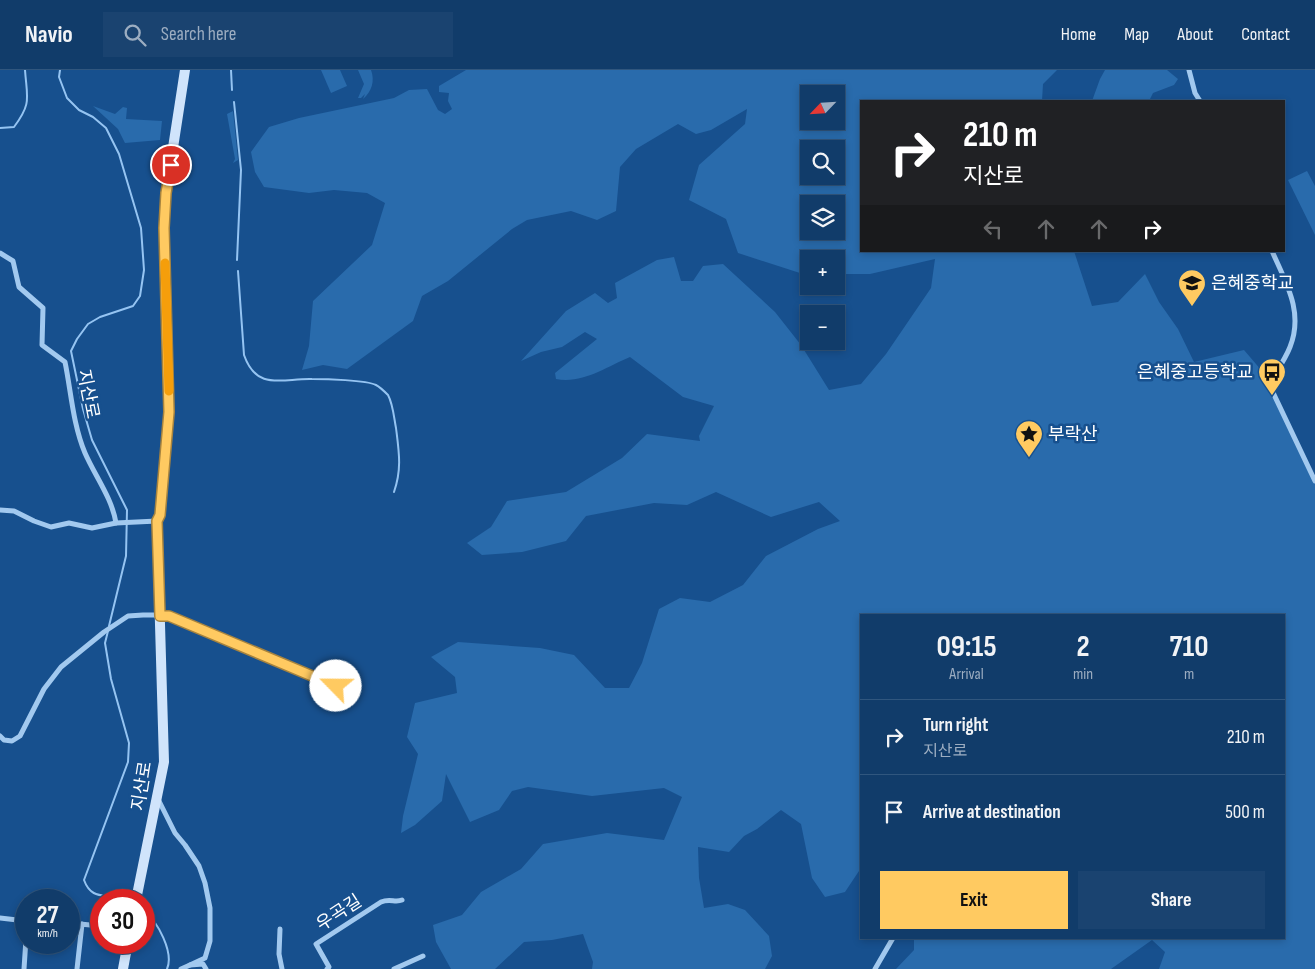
<!DOCTYPE html>
<meta charset="utf-8">
<style>
body{margin:0;font-family:"Sofia Sans Condensed","Noto Sans KR",sans-serif;background:#1a4370;color:#f1f3f6;height:100vh;display:flex;flex-direction:column;font-size:19px;white-space:nowrap}
*{box-sizing:border-box;margin:0}
p{font-size:16px;color:#9cadc1}
.icon{flex:none;width:28px;height:28px;fill:none;stroke:currentColor;stroke-width:2;stroke-linecap:round;stroke-linejoin:round}
.map{position:relative;flex:1;overflow:hidden}
.sheet{position:absolute;left:860px;top:544px;width:425px;height:325px;display:flex;flex-direction:column;background:#113c6a;border-radius:0px;box-shadow:0 2px 8px #0003,0 0 0 1px #30567e}
.sheet>*{flex:none}
.guide{position:absolute;left:860px;top:30px;width:425px;height:152px;border-radius:0px;box-shadow:0 2px 8px #0003,0 0 0 1px #30567e;background:#202124;color:#fff;overflow:hidden}
.needle{width:32px;rotate:245deg}
.controls{position:absolute;left:800px;top:15px;display:grid;gap:10px}
.controls a{display:grid;place-items:center;width:45px;height:45px;border-radius:0px;background:#113c6a;box-shadow:0 2px 8px #0003,0 0 0 1px #30567e;font-size:25px}
.speed{position:absolute;left:15px;top:819px;display:flex;gap:10px;font-size:25px;font-weight:700;text-align:center}
.speed>*{display:grid;place-content:center;width:65px;height:65px;border-radius:50%;background:#113c6a;box-shadow:0 2px 8px #0003,0 0 0 1px #30567e;line-height:1}
.speed small{font-size:12px;font-weight:400}
.speed .limit{border:8px solid #d22;background:#fff;color:#111}
.pin{position:absolute;display:grid;place-items:center;width:42px;height:42px;color:#fff;margin:-21px;border:2px solid #fff;border-radius:50%;box-shadow:0 1px 5px #0007}
.me{position:absolute;width:55px;margin:-28px;rotate:293deg;stroke-linejoin:round;filter:drop-shadow(0 0 4px #0008)}
.turn{display:flex;align-items:center;gap:18px;height:105px;padding:0 20px;font-size:22px}
.turn .icon{width:65px;height:65px;stroke-width:2.5}
.turn b{display:block;font-size:35px;line-height:42px}
.lanes{display:flex;align-items:center;height:48px;padding:0 20px;background:#0003;justify-content:center;gap:25px;direction:ltr}
.lanes .off{opacity:.35}
.eta{display:flex;justify-content:space-evenly;align-items:center;height:85px;text-align:center}
.eta b{font-size:30px;font-weight:700;line-height:35px}
.primary-button{display:flex;gap:10px;margin-top:auto;padding:10px 20px}
.primary-button a{flex:1;height:58px;border-radius:0px;background:#ffca61;color:#111;font-size:20px;font-weight:700;line-height:58px;text-align:center}
.primary-button a+a{background:#1a4370;color:#f1f3f6}
ul{padding:0;list-style:none}
li{display:flex;align-items:center;gap:15px;height:75px;padding:0 20px;border-top:1px solid #30567e}
li div{flex:1}
li b{display:block;font-size:19px}
li em{font-style:normal}
header{display:flex;align-items:center;gap:30px;box-sizing:border-box;height:70px;padding:0 25px;background:#113c6a;border-bottom:1px solid #30567e}
header strong{font-size:24px}
nav{display:flex;gap:28px;margin-inline-start:auto;font-size:18px}
.search{width:350px;height:45px;background:#1a4370;display:flex;align-items:center;gap:12px;box-sizing:border-box;padding:0 18px;border-radius:0px;color:#9cadc1;font-size:19px}
.map>svg:first-child{display:block}
.green{fill:#296bac;fill-rule:evenodd}
.lines{fill:none;stroke-linecap:round;stroke-linejoin:round}
.stream{stroke:#95c4f2;stroke-width:2}
.street{stroke:#a2c9ef;stroke-width:5}
.secondary{stroke:#d0e4fb;stroke-width:10}
.route-casing{stroke:#a6833f;stroke-width:12}
.route{stroke:#ffca61;stroke-width:9}
.slow{stroke:#f59e0b;stroke-width:9}
.labels{text-anchor:middle;dominant-baseline:central;stroke-width:5;stroke-linejoin:round;paint-order:stroke}
.poi-label{font-size:18px;fill:#fff;stroke:#17508e;text-anchor:start}
.street-label{font-size:18px;fill:#fff;stroke:#17508e}
</style>
<header>
<strong>Navio</strong>
<div class="search"><svg class="icon" aria-label="search" viewBox="0 0 24 24"><circle cx="10" cy="10" r="6"/><path d="M15 15l6 6"/></svg>Search here</div>
<nav><a>Home</a><a>Map</a><a>About</a><a>Contact</a></nav>
</header>
<div class="map">
<svg width="1315" height="899" viewBox="0 0 1315 899">
<rect width="100%" height="100%" fill="#17508e"/>
<!-- green -->
<g class="green">
<path d="M 321,0 L 340,0 L 347,16 L 331,23 Z"/>
<path d="M 358,0 L 371,0 C 375,11 372,21 363,29 L 365,24 L 361,28 L 358,28 L 364,14 Z"/>
<path d="M 466,0 L 1057,0 L 1043,14 L 1042,31 L 861,31 L 861,181 L 1074,181 L 1092,236 L 1118,232 L 1145,204 L 1159,232 L 1178,259 L 1194,292 L 1244,280 L 1268,308 L 1315,409 L 1315,899 L 1159,899 L 1165,882 L 1152,870 L 1111,899 L 896,899 L 914,880 L 914,868 L 1284,868 L 1284,545 L 861,545 L 861,798 L 845,822 L 825,827 L 812,808 L 801,754 L 781,740 L 757,759 L 744,766 L 729,782 L 698,777 L 699,808 L 704,838 L 728,834 L 745,840 L 769,866 L 772,886 L 765,899 L 592,899 L 593,892 L 583,864 L 552,870 L 524,872 L 495,899 L 451,899 L 436,872 L 433,855 L 462,845 L 481,822 L 521,799 L 543,774 L 607,763 L 664,770 L 682,727 L 664,718 L 592,726 L 528,717 L 512,721 L 499,740 L 470,752 L 446,704 L 442,731 L 415,755 L 401,763 L 403,746 L 418,684 L 407,667 L 415,633 L 457,623 L 455,607 L 431,587 L 458,572 L 540,578 L 574,585 L 605,618 L 629,618 L 642,593 L 659,539 L 680,528 L 710,532 L 743,515 L 766,486 L 818,459 L 840,451 L 819,432 L 771,447 L 716,422 L 687,435 L 654,433 L 586,446 L 566,471 L 522,482 L 482,485 L 467,473 L 491,457 L 507,431 L 566,422 L 622,388 L 647,364 L 700,371 L 699,366 L 714,336 L 683,327 L 630,287 C 606,297 583,314 556,309 L 555,303 L 597,269 L 585,262 L 562,277 L 541,282 L 521,291 L 566,241 L 595,223 L 608,233 L 617,228 L 615,213 L 657,190 L 674,187 L 681,211 L 693,211 L 703,196 L 723,194 L 775,242 L 801,275 L 829,320 L 861,314 L 886,284 L 931,218 L 935,189 L 870,204 L 836,204 L 836,189 L 809,189 L 809,204 L 803,204 L 738,183 L 726,149 L 689,130 L 699,95 L 745,54 L 747,39 L 711,60 L 696,64 L 678,54 L 636,79 L 620,97 L 616,141 L 597,150 L 571,141 L 527,150 L 512,159 L 448,211 L 422,226 L 413,251 L 347,299 L 323,295 L 302,300 L 309,276 L 313,231 L 372,175 L 385,133 L 367,123 L 334,120 L 309,123 L 264,117 L 255,102 L 251,82 L 269,57 L 299,48 L 394,28 L 409,20 L 427,19 L 438,40 L 445,44 L 452,39 L 448,31 L 449,23 L 439,22 L 439,16 ZM 809,24 L 836,24 L 836,51 L 809,51 ZM 809,79 L 836,79 L 836,106 L 809,106 ZM 809,134 L 836,134 L 836,161 L 809,161 Z"/>
<path d="M 1105,0 L 1167,0 L 1178,9 L 1174,15 L 1153,23 L 1149,31 L 1092,31 L 1100,9 Z"/>
<path d="M 93,36 L 115,44 L 123,37 L 127,38 L 126,49 L 162,51 L 160,70 L 125,73 L 118,59 Z"/>
<path d="M 233,41 L 238,90 L 233,93 L 235,89 L 227,44 Z"/>
<path d="M 1307,101 L 1315,116 L 1315,165 L 1288,110 Z"/>
</g>
<g class="lines">
<!-- stream -->
<g class="stream">
<path d="M 60,0 L 59,7 L 67,28 L 79,40 L 93,47 L 106,58 L 119,84 L 141,158 L 144,200 L 140,226 L 133,236 L 100,247 L 88,254 L 77,269 L 71,281 L 83,339 L 92,370 L 127,440 L 126,486 L 109,556"/>
<path d="M 231,0 L 232,20"/>
<path d="M 234,32 L 241,100 L 237,190"/>
<path d="M 0,58 L 14,57 C 32,33 27,28 25,0"/>
<path d="M 238,201 L 244,285 C 257,322 283,308 312,309 C 325,309 366,310 376,315 C 380,317 385,322 388,325 C 393,334 394,348 396,358 C 399,382 402,399 394,422"/>
<path d="M 108,561 L 105,573 L 111,609 L 129,673 L 128,692 L 84,810 C 92,832 107,822 124,830"/>
<path d="M 144,842 C 158,851 174,883 167,899"/>
</g>
<!-- street -->
<g class="street">
<path d="M 1189,0 L 1195,23 L 1200,31"/>
<path d="M 1272,181 C 1286,213 1304,242 1290,277 C 1285,290 1276,302 1269,314 L 1315,411"/>
<path d="M 0,183 L 13,191 L 19,217 L 43,238 L 42,275 L 65,292 C 71,321 73,355 85,383 C 95,406 112,428 116,453 L 157,451"/>
<path d="M 0,440 L 14,441 L 34,451 L 51,457 L 69,453 L 92,458 L 116,453"/>
<path d="M 0,666 L 4,670 L 12,671 L 20,666 L 44,619 L 61,597 L 104,562 L 128,546 L 143,545 L 169,545 L 336,616"/>
<path d="M 158,729 L 175,763 L 185,775 L 199,796 L 205,813 L 210,838 L 210,871 L 205,888 L 190,895"/>
<path d="M 0,848 L 26,851"/>
<path d="M 69,853 L 101,856"/>
<path d="M 280,859 L 279,884 L 282,899"/>
<path d="M 24,899 L 26,869"/>
<path d="M 77,899 L 82,854"/>
<path d="M 181,899 L 190,895 L 203,894 L 206,899"/>
<path d="M 327,899 L 329,897 L 316,874 L 381,832 C 390,828 395,833 402,830"/>
<path d="M 394,899 L 423,886"/>
<path d="M 875,899 L 893,868"/>
</g>
<!-- secondary -->
<g class="secondary">
<path d="M 136,830 L 164,692 L 157,451 L 160,445 L 169,342 L 164,158 L 166,123 L 185,0"/>
<path d="M 123,899 L 128,872"/>
</g>
</g>
<g class="lines">
<!-- route casing -->
<g class="route-casing">
<path id="route" d="M 171,95 L 166,123 L 164,158 L 169,342 L 160,445 L 157,451 L 160,546 L 169,546 L 336,616"/>
</g>
<!-- route -->
<use href="#route" class="route"/>
<!-- slow -->
<path class="slow" d="M 165,193 L 169,321"/>
</g>
<!-- icons -->
<defs>
<g id="school-pin" transform="scale(1.4375)"><path d="M0 17L-7.5 6A9.5 9.5 0 1 1 7.5 6Z" fill="#ffca61" stroke="#17508e"/><path d="M0-5L7-2L0 1L-7-2ZM-4 1L0 2.5L4 1V4Q0 6-4 4Z" fill="#111"/></g>
<g id="bus-pin" transform="scale(1.4375)"><path d="M0 17L-7.5 6A9.5 9.5 0 1 1 7.5 6Z" fill="#ffca61" stroke="#17508e"/><path d="M-5-6H5V4H4V6H2V4H-2V6H-4V4H-5ZM-3.5-4V0h7V-4ZM-3.5 1.2v1.5H-2V1.2ZM2 1.2v1.5H3.5V1.2Z" fill="#111"/></g>
<g id="sight-pin" transform="scale(1.4375)"><path d="M0 17L-7.5 6A9.5 9.5 0 1 1 7.5 6Z" fill="#ffca61" stroke="#17508e"/><path d="M0-6L1.8-2.2L6-1.7L2.9 1.2L3.7 5.4L0 3.3L-3.7 5.4L-2.9 1.2L-6-1.7L-1.8-2.2Z" fill="#111"/></g>
</defs>
<g fill-rule="evenodd">
<use href="#school-pin" x="1192" y="213"/>
<use href="#bus-pin" x="1272" y="302"/>
<use href="#sight-pin" x="1029" y="364"/>
</g>
<g class="labels">
<!-- poi labels -->
<g class="poi-label">
<text x="1211" y="213">은혜중학교</text>
<text x="1253" y="302" text-anchor="end">은혜중고등학교</text>
<text x="1048" y="364">부락산</text>
</g>
<!-- street labels -->
<g class="street-label">
<text transform="translate(88 324) rotate(79)">지산로</text>
<text transform="translate(142 716) rotate(-81)">지산로</text>
<text transform="translate(339 843) rotate(-33)">우곡길</text>
</g>
</g>
</svg>
<div class="controls">
<a><svg class="needle" viewBox="-14 -14 28 28"><path d="M0-13l5 13h-10z" fill="#e53935"/><path d="M0 13l5-13h-10z" fill="#9cadc1"/></svg></a>
<a><svg class="icon" aria-label="search" viewBox="0 0 24 24"><circle cx="10" cy="10" r="6"/><path d="M15 15l6 6"/></svg></a>
<a><svg class="icon" aria-label="layers" viewBox="0 0 24 24"><path d="M12 4l9 5-9 5-9-5zM3 14l9 5 9-5"/></svg></a>
<a>+</a>
<a>−</a>
</div>
<div class="speed"><div>27<small>km/h</small></div><div class="limit">30</div></div>
<div class="pin" style="left:171px;top:95px;background:#d93025"><svg class="icon" aria-label="arrive" viewBox="0 0 24 24"><path d="M6 21V4h12l-3 4 3 4H6"/></svg></div>
<svg class="me" style="left:336px;top:616px" viewBox="-20 -20 40 40"><circle r="19" fill="#fff"/><path d="M0-13L10 11 0 6-10 11z" fill="#ffca61"/></svg>
<div class="guide">
<div class="turn"><svg class="icon" aria-label="right" viewBox="0 0 24 24"><path d="M7 20v-9h11M14 6l5 5-5 5"/></svg><div><b>210 m</b>지산로</div></div>
<div class="lanes"><svg class="icon off" aria-label="left" viewBox="0 0 24 24"><path d="M17 20v-9H6M10 6l-5 5 5 5"/></svg><svg class="icon off" aria-label="ahead" viewBox="0 0 24 24"><path d="M12 20V5M6 11l6-6 6 6"/></svg><svg class="icon off" aria-label="ahead" viewBox="0 0 24 24"><path d="M12 20V5M6 11l6-6 6 6"/></svg><svg class="icon" aria-label="right" viewBox="0 0 24 24"><path d="M7 20v-9h11M14 6l5 5-5 5"/></svg></div>
</div>
<section class="sheet">
<div class="eta">
<div><b>09:15</b><p>Arrival</p></div>
<div><b>2</b><p>min</p></div>
<div><b>710</b><p>m</p></div>
</div>
<ul>
<li><svg class="icon" aria-label="right" viewBox="0 0 24 24"><path d="M7 20v-9h11M14 6l5 5-5 5"/></svg><div><b>Turn right</b><p>지산로</p></div><em>210 m</em></li>
<li><svg class="icon" aria-label="arrive" viewBox="0 0 24 24"><path d="M6 21V4h12l-3 4 3 4H6"/></svg><div><b>Arrive at destination</b></div><em>500 m</em></li>
</ul>
<div class="primary-button"><a>Exit</a><a>Share</a></div>
</section>
</div>
